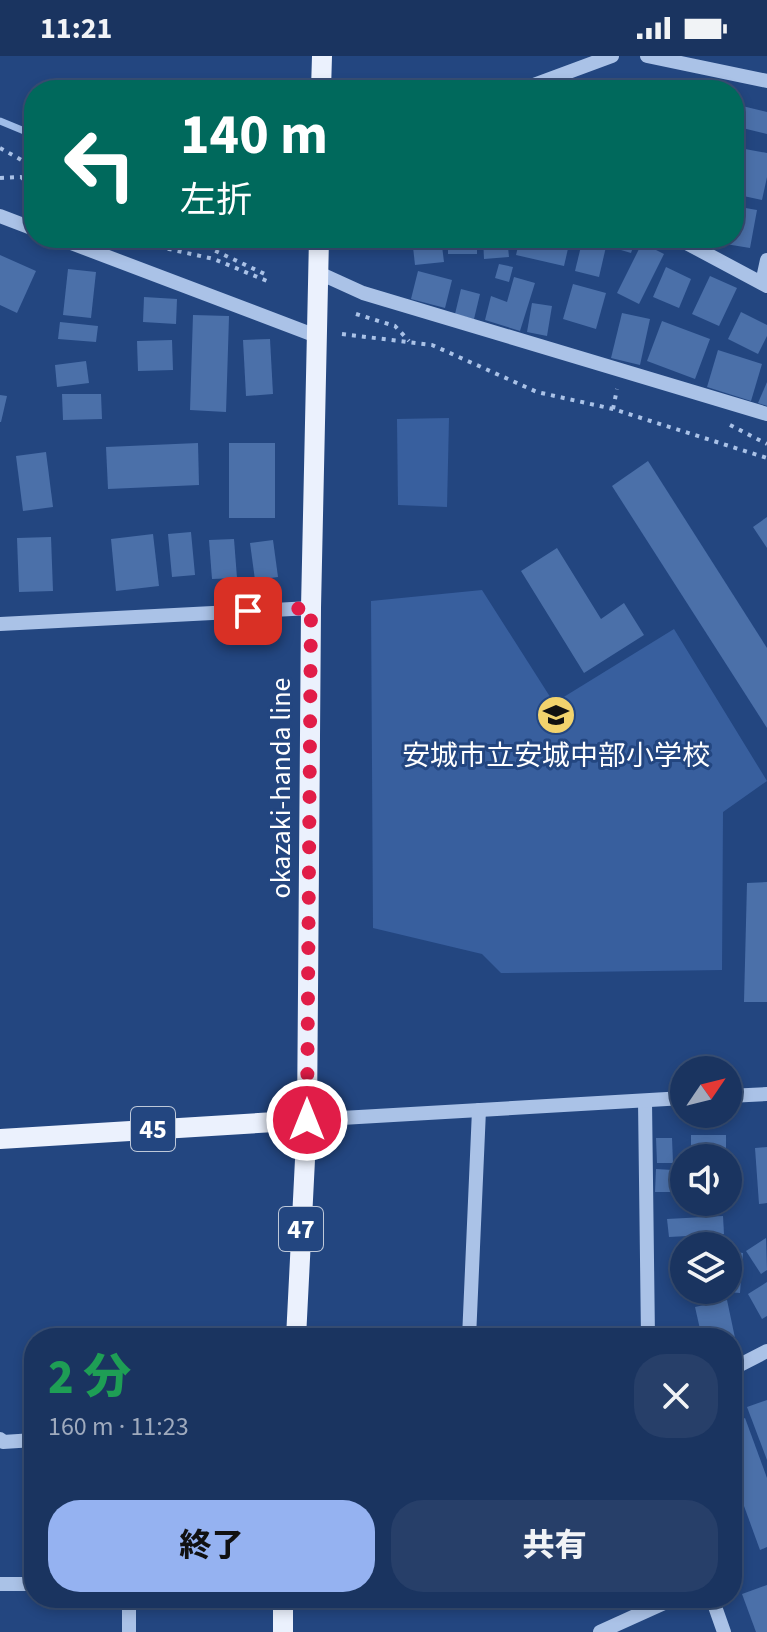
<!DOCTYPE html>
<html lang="ja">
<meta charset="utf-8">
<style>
body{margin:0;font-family:"Source Sans 3","Noto Sans JP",sans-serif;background:#273f69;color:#f1f3f6;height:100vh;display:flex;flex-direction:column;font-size:30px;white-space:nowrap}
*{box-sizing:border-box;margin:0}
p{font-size:26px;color:#9faabd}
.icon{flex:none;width:44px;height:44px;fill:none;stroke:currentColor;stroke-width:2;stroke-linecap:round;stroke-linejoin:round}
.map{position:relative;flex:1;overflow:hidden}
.side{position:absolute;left:24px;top:1272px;width:718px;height:280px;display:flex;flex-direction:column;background:#1a3460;border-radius:32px;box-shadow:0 4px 12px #0003,0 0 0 2px #384f75}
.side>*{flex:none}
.banner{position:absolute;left:24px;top:24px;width:720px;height:168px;border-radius:32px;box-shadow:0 4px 12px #0003,0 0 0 2px #384f75;background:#00695c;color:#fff;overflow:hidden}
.needle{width:52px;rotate:55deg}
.fabs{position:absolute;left:670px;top:1000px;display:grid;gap:16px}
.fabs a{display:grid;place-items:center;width:72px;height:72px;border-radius:50%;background:#1a3460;box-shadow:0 4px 12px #0003,0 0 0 2px #384f75;font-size:40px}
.pin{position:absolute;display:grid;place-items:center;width:68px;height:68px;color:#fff;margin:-34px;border-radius:16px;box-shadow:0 4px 12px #0006}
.me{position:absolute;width:88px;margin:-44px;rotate:0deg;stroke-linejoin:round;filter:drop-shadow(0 0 6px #0008)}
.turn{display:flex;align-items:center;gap:28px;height:168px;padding:0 24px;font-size:36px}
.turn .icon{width:104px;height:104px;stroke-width:2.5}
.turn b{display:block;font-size:56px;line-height:68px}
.round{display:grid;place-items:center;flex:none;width:84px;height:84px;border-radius:32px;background:#273f69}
.head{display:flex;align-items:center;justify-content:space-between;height:136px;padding:0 24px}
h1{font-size:48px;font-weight:800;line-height:60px;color:#1e9e55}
.button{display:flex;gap:16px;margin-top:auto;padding:16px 24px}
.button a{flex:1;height:92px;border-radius:32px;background:#95b2f1;color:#111;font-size:32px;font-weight:800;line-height:92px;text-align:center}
.button a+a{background:#273f69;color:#f1f3f6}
.status{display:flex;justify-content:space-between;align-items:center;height:56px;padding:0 40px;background:#1a3460;direction:ltr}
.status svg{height:22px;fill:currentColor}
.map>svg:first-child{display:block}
.green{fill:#385f9e}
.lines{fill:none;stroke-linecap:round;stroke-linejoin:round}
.stream{stroke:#9ebce8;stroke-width:7}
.building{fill:#4b70a9}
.path{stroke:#aac2e7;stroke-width:4;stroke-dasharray:4 6;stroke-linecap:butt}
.minor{stroke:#aac2e7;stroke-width:14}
.major{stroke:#ebf1fd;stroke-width:20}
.route{stroke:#e11d48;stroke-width:14;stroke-dasharray:0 25.2}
.labels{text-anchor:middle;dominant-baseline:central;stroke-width:6;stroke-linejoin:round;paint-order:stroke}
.shield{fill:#234680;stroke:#bdc8d9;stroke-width:2}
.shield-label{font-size:26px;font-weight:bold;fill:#fff}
.poi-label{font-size:28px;fill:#fff;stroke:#234680}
.street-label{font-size:28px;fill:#fff;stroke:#234680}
</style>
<div class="status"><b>11:21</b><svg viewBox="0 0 49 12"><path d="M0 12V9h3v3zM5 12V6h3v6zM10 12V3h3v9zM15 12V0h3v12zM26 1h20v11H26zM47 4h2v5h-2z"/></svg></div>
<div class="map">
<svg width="767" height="1576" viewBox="0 0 767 1576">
<rect width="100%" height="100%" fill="#234680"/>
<!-- green -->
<g class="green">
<path d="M 449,362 L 447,451 L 398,449 L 397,363 Z"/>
<path d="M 482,534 L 554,647 L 674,573 L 767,725 L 723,756 L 722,914 L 501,917 L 482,898 L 373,872 L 371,545 Z"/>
</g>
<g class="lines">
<!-- stream -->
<path class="stream" d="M 0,65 L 34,79"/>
</g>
<!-- building -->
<g class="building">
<path d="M 608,22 L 642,28 L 641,34 L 606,34 Z"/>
<path d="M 686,26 L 716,33 L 716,34 L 685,34 Z"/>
<path d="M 734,48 L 767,56 L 767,78 L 734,70 Z"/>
<path d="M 734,91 L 767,97 L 767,121 L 762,144 L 734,138 Z"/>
<path d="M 734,150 L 757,154 L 750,192 L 701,184 L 734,182 Z"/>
<path d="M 265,182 L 289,182 L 289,184 L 265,186 Z"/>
<path d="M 345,182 L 373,182 L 373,190 L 346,191 Z"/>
<path d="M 412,182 L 441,182 L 444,206 L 415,209 Z"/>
<rect x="448" y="182" width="29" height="16"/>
<path d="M 483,182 L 507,182 L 509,201 L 484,203 Z"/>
<path d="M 520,182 L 570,184 L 564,210 L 516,199 Z"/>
<path d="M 583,182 L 608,182 L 599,221 L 575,215 Z"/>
<path d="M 614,182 L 636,182 L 631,197 L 611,191 Z"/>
<path d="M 642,187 L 664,198 L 639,248 L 617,237 Z"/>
<path d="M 0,199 L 36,215 L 17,257 L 0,249 Z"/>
<path d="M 499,208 L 513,211 L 509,226 L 495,222 Z"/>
<path d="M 666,211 L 691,223 L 679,252 L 653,241 Z"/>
<path d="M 68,213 L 96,216 L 91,262 L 63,259 Z"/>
<path d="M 418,215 L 452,224 L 445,252 L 411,243 Z"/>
<path d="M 710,220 L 737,232 L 719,270 L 692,258 Z"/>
<path d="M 514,221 L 535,227 L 520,275 L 485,264 L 491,240 L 507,246 Z"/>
<path d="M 573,228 L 606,237 L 596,273 L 563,263 Z"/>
<path d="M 461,233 L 480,238 L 474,263 L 455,258 Z"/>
<path d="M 144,241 L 177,243 L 176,268 L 143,266 Z"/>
<path d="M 532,247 L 552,250 L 547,280 L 527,276 Z"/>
<path d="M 741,256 L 767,269 L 767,280 L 758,298 L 728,283 Z"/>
<path d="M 622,257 L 650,263 L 640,309 L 611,302 Z"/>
<path d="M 193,259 L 229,260 L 226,356 L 190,354 Z"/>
<path d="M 662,265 L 710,283 L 695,323 L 647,305 Z"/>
<path d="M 60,266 L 98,270 L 96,286 L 58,283 Z"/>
<path d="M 270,283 L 273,338 L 246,340 L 243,284 Z"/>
<path d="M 172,284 L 173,314 L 138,315 L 137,285 Z"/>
<path d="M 718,294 L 762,308 L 751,345 L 707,331 Z"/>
<path d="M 86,305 L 89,327 L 57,331 L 55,309 Z"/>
<path d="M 767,326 L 767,350 L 758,347 Z"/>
<path d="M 62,338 L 101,338 L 102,363 L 63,364 Z"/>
<path d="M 0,339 L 7,340 L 1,366 L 0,366 Z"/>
<path d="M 198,387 L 199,429 L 108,433 L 106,391 Z"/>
<rect x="229" y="387" width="46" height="75"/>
<path d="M 46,396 L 53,451 L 23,455 L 16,400 Z"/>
<path d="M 648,405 L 767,592 L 767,672 L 612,430 Z"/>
<path d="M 767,461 L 767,492 L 753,471 Z"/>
<path d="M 191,476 L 195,519 L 172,521 L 168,478 Z"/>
<path d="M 153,478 L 159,530 L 116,535 L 111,483 Z"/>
<path d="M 51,481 L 53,535 L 19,536 L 17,482 Z"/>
<path d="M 234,483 L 237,522 L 212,523 L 209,484 Z"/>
<path d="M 273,484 L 278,521 L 255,524 L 250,487 Z"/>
<path d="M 557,492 L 601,563 L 624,547 L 644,579 L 584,617 L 521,515 Z"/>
<path d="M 767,826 L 767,946 L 744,946 L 747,827 Z"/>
<rect x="691" y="1079" width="35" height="22"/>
<path d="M 656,1082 L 672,1082 L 673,1107 L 657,1107 Z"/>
<path d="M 767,1091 L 767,1147 L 759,1148 L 755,1092 Z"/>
<path d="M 656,1113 L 673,1114 L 673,1136 L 655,1136 Z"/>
<path d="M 687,1146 L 726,1146 L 727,1154 L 687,1155 Z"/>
<path d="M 723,1160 L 724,1178 L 669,1181 L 667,1163 Z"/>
<path d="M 766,1182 L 767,1214 L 761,1218 L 746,1195 Z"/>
<path d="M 728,1195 L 743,1197 L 740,1237 L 728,1236 Z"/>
<path d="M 767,1226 L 767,1260 L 762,1263 L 748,1238 Z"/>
<path d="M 727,1244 L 738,1296 L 732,1297 L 732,1282 L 702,1282 L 695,1251 Z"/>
<path d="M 767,1344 L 767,1404 L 747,1351 Z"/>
<path d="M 745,1362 L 767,1422 L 767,1491 L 760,1494 L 732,1417 L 732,1367 Z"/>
<path d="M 767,1529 L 767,1576 L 756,1576 L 742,1538 Z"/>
</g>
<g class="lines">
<!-- path -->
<g class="path">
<path d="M 0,92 L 34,111"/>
<path d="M 0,122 L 21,121 L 34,132"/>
<path d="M 119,182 L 214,203 L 267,225"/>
<path d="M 188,182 L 269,220"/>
<path d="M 356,258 L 395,270 L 409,285"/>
<path d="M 342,278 L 432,289 L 537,336 L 613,353 L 767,402"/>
<path d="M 613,353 L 617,333"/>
<path d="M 730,369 L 767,388"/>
</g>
<!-- minor -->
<g class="minor">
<path d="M 647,0 L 767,25"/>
<path d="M 520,34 L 612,0"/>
<path d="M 0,160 L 34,173"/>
<path d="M 58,182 L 319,281"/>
<path d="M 677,182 L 767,230"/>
<path d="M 319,217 L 363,237 L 767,358"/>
<path d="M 762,227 L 767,204"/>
<path d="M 0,568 L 311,552"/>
<path d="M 728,1040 L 767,1038"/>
<path d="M 645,1045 L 648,1282"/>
<path d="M 307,1064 L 684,1042"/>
<path d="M 469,1282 L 479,1054"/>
<path d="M 732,1313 L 767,1295"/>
<path d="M 0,1383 L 3,1386 L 34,1384"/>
<path d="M 0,1528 L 34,1528"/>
<path d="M 129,1542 L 129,1576"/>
<path d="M 712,1542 L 724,1576"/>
<path d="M 600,1576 L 675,1542"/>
</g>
<!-- major -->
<g class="major">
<path d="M 321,34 L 322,0"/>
<path d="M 0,1083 L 307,1064"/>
<path d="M 296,1282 L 307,1064 L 311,552 L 319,182"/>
<path d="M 283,1576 L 283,1542"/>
</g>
</g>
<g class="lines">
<!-- route -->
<path class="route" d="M 248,555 L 311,552 L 307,1064"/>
</g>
<!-- icons -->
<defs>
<g id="school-disc" transform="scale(2)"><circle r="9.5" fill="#f2d36d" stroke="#234680"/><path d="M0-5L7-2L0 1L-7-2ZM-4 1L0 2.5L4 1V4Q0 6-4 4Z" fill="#111"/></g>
</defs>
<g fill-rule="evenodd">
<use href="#school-disc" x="556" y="659"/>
</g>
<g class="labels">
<!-- shield labels -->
<g class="shield">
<rect x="131" y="1051" width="44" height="44" rx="6"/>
<rect x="279" y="1151" width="44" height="44" rx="6"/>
</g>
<g class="shield-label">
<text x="153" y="1073">45</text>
<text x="301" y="1173">47</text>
</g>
<!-- poi labels -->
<g class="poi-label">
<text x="556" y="700">安城市立安城中部小学校</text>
</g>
<!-- street labels -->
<g class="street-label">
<text transform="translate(281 732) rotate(-90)">okazaki-handa line</text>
</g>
</g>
</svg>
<div class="fabs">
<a><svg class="needle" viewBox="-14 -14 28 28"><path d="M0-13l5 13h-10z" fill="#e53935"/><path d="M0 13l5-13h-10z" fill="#9faabd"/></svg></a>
<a><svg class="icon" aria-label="sound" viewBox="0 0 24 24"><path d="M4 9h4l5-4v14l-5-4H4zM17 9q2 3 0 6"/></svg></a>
<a><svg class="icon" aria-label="layers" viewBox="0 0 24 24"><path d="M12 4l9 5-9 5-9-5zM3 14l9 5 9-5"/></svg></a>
</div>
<div class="pin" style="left:248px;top:555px;background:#d93025"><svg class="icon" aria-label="arrive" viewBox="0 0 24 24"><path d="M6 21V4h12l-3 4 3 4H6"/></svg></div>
<svg class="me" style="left:307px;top:1064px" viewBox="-20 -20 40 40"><circle r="17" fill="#e11d48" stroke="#fff" stroke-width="3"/><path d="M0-11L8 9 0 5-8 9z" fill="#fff"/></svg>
<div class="banner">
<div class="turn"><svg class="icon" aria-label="left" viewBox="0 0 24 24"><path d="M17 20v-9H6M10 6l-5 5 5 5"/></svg><div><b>140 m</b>左折</div></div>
</div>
<section class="side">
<div class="head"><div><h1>2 分</h1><p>160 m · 11:23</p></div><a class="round"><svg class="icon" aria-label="close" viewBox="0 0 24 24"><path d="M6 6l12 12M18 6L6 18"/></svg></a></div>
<div class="button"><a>終了</a><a>共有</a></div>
</section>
</div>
